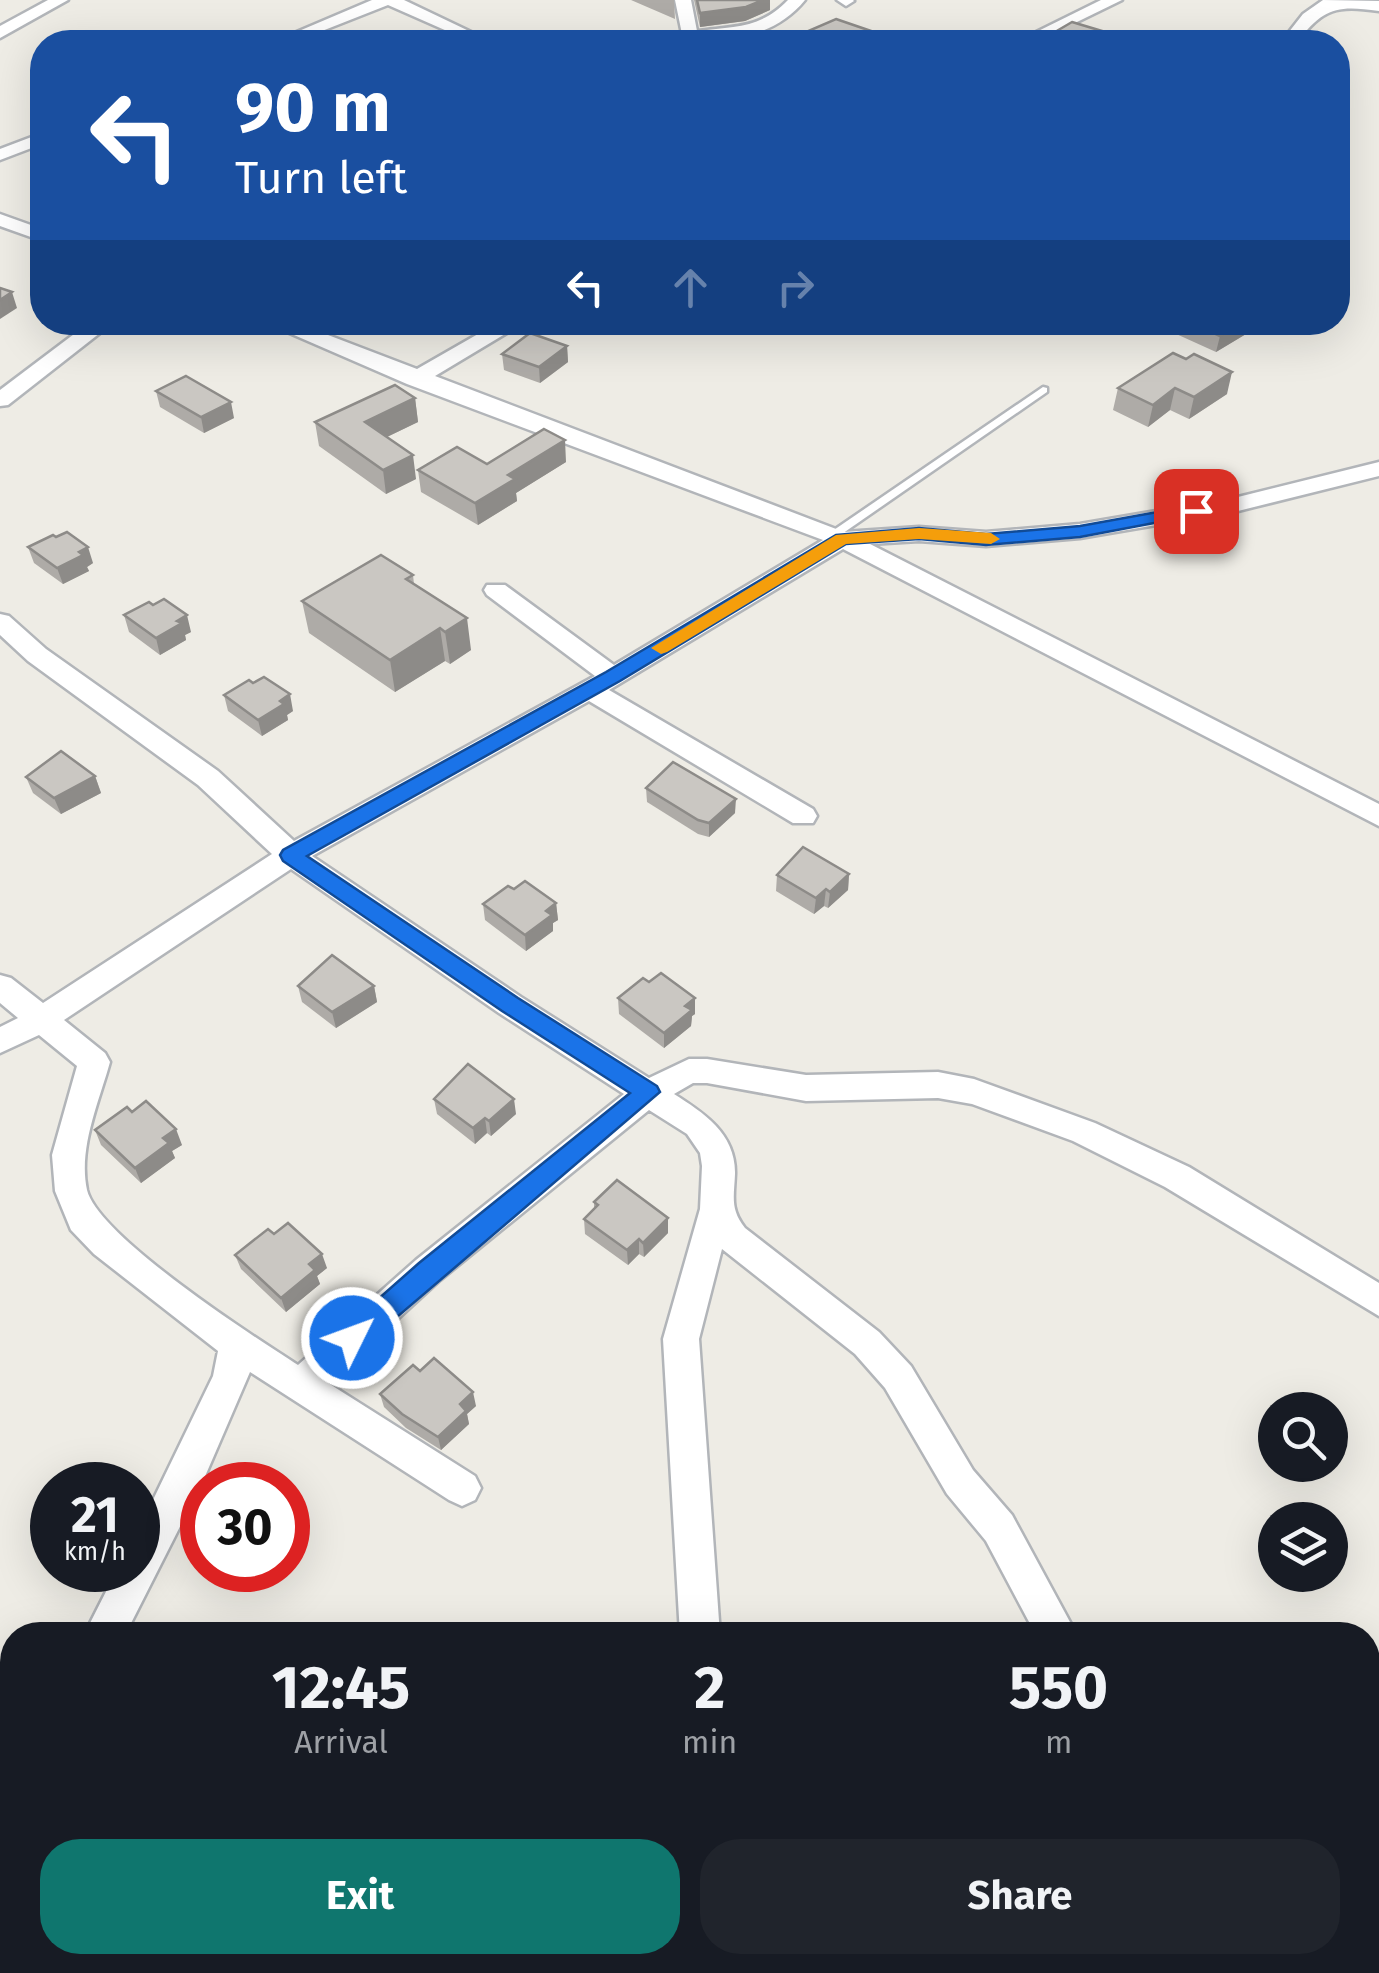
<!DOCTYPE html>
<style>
body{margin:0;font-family:"Fira Sans",sans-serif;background:#20242c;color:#f1f3f6;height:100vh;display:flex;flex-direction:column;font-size:38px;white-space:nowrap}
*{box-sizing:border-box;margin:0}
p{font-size:32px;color:#9ea1a6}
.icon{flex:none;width:55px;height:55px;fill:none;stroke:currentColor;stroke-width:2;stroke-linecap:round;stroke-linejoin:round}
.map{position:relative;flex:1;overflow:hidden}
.sheet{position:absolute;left:0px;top:1622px;width:1380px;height:352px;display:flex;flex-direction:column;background:#171b24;border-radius:40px 40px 0 0;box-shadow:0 10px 40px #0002}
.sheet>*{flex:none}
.hud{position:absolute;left:30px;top:30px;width:1320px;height:305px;border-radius:40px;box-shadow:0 10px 40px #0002;background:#1a4fa0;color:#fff;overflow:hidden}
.controls{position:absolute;left:1258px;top:1392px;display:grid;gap:20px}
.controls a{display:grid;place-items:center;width:90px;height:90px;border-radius:50%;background:#171b24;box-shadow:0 10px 40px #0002;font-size:50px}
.speed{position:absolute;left:30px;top:1462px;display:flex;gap:20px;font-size:50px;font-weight:700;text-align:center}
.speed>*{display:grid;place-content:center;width:130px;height:130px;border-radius:50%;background:#171b24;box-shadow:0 10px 40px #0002;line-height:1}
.speed small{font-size:25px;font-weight:400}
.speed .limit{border:15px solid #d22;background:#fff;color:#111}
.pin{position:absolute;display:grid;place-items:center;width:85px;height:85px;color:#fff;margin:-42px;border-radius:20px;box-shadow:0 5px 15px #0006}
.me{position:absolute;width:110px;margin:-55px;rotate:48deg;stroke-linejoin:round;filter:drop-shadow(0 0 8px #0008)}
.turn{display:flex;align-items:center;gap:35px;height:210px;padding:0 40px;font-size:45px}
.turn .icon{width:130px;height:130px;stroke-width:2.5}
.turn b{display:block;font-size:70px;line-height:85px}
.lanes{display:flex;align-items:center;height:95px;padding:0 40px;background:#0003;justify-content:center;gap:50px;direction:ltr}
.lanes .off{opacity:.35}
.eta{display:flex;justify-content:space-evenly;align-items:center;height:170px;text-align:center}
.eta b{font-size:60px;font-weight:700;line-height:70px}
.action{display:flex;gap:20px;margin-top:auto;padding:20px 40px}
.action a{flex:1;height:115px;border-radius:40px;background:#0f766e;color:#fff;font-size:40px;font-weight:700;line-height:115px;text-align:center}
.action a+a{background:#20242c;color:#f1f3f6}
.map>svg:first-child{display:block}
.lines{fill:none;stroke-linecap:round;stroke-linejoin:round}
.lane-casing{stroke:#b2b5b9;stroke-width:5}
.street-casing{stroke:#b2b5b9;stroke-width:5}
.lane{fill:#fff;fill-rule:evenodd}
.street{fill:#fff;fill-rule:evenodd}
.wall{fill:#aeaba7}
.shaded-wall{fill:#8d8b88}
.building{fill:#cac7c2;stroke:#8d8b88;stroke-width:2.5}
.route{fill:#1a73e8;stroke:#114b97;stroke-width:2.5}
.slow{fill:#f59e0b}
</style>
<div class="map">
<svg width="1379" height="1973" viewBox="0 0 1379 1973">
<rect width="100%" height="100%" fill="#eeece5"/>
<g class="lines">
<!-- lane casing -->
<g class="lane-casing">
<path id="lane" d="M 1043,387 L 1047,388 L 1047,392 L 836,538 L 828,538 L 828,534 Z"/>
</g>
<!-- street casing -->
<g class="street-casing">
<g id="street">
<path d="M 48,0 L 68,0 L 0,38 L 0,26 Z"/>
<path d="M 372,0 L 404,0 L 492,42 L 472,42 L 388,5 L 294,42 L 273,42 Z"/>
<path d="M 675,0 L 691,0 L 697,31 C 735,26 760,29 788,0 L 805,0 C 770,43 716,42 664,42 L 682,34 Z"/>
<path d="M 837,0 L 853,0 L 854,1 L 846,6 Z"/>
<path d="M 1101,0 L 1122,0 L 1036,42 L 1016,42 Z"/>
<path d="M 1323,0 L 1379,1 L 1379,11 C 1336,5 1324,8 1297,42 L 1281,42 L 1303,14 Z"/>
<path d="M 42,133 L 42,144 L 0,160 L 0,149 Z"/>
<path d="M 0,214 L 42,229 L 42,241 L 0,226 Z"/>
<path d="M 90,322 L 114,322 L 8,405 L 0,406 L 0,390 Z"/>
<path d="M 264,322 L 294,322 L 417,369 L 499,322 L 525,322 L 435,376 L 844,532 L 919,527 L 986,532 L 1080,524 L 1238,497 L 1379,462 L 1379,476 L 1238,511 L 1080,538 L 986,546 L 919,541 L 870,544 L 1379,804 L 1379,826 L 843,549 L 609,690 L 813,809 L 817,816 L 813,823 L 793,823 L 589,701 L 312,856 L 521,997 L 649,1078 L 689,1059 L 707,1059 L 806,1075 L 938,1072 L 974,1079 L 1095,1123 L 1189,1167 L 1379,1283 L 1379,1316 L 1165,1187 L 1073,1141 L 972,1104 L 938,1098 L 806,1101 L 707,1083 L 693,1083 L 674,1094 C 704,1113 736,1134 735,1174 C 734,1197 730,1209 745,1228 L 879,1332 L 911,1366 L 973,1470 L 1012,1515 L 1077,1635 L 1036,1635 L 986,1541 L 947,1494 L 885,1388 L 855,1354 L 722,1249 L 699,1339 L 720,1635 L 680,1635 L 663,1339 L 700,1209 L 702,1166 L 700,1153 L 687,1134 L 649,1110 L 440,1280 L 328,1383 L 475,1476 L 481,1488 L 475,1500 L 462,1506 L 449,1500 L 250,1372 L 203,1481 L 125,1635 L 84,1635 L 117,1570 L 138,1570 L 138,1531 L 213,1376 L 218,1351 L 94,1254 L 71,1230 L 55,1191 L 52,1155 L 77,1066 L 39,1035 L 0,1053 L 0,1027 L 18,1018 L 0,1003 L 0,975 L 11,978 L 43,1003 L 272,854 L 198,785 L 28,661 L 0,635 L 0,614 L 9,616 L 46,649 L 218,771 L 294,841 L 595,676 L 487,595 L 484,590 L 487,585 L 505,585 L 614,665 L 823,540 L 407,384 ZM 291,869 L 499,1013 L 624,1094 L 416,1260 L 298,1365 C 254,1337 98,1236 87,1190 C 78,1148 99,1102 110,1062 L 105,1053 L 64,1020 Z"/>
<path d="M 12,1736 L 12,1787 L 0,1793 L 0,1741 Z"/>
<path d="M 1379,1826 L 1379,1880 L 1368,1884 L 1368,1831 Z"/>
<path d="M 1368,1935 L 1379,1940 L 1379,1973 L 1353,1973 L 1348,1962 L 1368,1962 Z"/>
<path d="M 743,1962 L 787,1962 L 789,1973 L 745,1973 Z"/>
<path d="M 1125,1962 L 1169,1962 L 1172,1973 L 1128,1973 Z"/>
<path d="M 1275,1962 L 1322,1962 L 1317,1973 L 1271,1973 Z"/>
</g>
</g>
<!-- lane -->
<use href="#lane" class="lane"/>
<!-- street -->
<use href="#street" class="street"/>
</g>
<!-- wall -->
<g class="wall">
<path d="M 631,0 L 674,0 L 675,19 Z"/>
<path d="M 694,0 L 770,0 L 770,10 L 745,21 L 700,27 Z"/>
<path d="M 1125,322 L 1249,322 L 1246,334 L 1216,352 L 1163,328 L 1153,335 Z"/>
<path d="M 567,346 L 568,362 L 540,383 L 504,370 L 502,354 Z"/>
<path d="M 1173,353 L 1227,394 L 1189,419 L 1170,410 L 1148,427 L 1113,410 L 1118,388 Z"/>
<path d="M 156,391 L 234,418 L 204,433 L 160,407 Z"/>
<path d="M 415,398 L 418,422 L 387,437 L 416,479 L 386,494 L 319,446 L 315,422 Z"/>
<path d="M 566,462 L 516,493 L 517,501 L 478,525 L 421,492 L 418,470 L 487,464 Z"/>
<path d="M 28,547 L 93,563 L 87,567 L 89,571 L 63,584 L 34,563 Z"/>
<path d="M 413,575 L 414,584 L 471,650 L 450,664 L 445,661 L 395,692 L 309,633 L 302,601 Z"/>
<path d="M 124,615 L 191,632 L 185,635 L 186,640 L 160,655 L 129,632 Z"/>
<path d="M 224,695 L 293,711 L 287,715 L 288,720 L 262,736 L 228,711 Z"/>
<path d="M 95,776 L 101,793 L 61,814 L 33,793 L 26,777 Z"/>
<path d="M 646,788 L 735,813 L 709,837 L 698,834 L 647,802 Z"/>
<path d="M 849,874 L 848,890 L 828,908 L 824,906 L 814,914 L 776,891 L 777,875 Z"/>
<path d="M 514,889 L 556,903 L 558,920 L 553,923 L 553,931 L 526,951 L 485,920 L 483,904 Z"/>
<path d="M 649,982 L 695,998 L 695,1014 L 692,1016 L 691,1026 L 664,1048 L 619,1014 L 618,998 Z"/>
<path d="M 298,986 L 374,986 L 377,1002 L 336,1028 L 302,1002 Z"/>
<path d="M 434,1099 L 516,1114 L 491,1136 L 487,1133 L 475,1144 L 437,1114 Z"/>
<path d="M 132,1112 L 182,1145 L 172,1151 L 175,1158 L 141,1183 L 101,1145 L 95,1130 Z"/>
<path d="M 594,1202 L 668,1233 L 644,1257 L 639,1254 L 628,1265 L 585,1234 L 584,1219 L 594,1208 Z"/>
<path d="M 274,1234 L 327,1268 L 317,1276 L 320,1284 L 286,1312 L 241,1269 L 235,1255 Z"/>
<path d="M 420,1371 L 476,1406 L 467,1414 L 469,1424 L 441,1450 L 406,1428 L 384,1407 L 380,1394 Z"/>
</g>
<!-- shaded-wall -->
<g class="shaded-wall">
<path d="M 763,0 L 770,0 L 770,10 L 745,21 L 700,27 L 700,13 Z"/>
<path d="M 871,31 L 870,42 L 846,42 Z"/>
<path d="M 12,292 L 17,308 L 0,319 L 0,300 Z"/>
<path d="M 1156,322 L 1165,322 L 1163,328 L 1153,335 Z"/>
<path d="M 1243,322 L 1249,322 L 1246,334 L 1216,352 L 1220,336 Z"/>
<path d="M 567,346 L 568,362 L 540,383 L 539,367 Z"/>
<path d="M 1232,372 L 1227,394 L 1189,419 L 1194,397 Z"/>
<path d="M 1175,388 L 1170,410 L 1148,427 L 1153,405 Z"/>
<path d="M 415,398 L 418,422 L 368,446 L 365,422 Z"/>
<path d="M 231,402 L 234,418 L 204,433 L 201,417 Z"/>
<path d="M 565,440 L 566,462 L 516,493 L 517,501 L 478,525 L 475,503 L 508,475 Z"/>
<path d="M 413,455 L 416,479 L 386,494 L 383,470 Z"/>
<path d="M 88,547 L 93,563 L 87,567 L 89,571 L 63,584 L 57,568 Z"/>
<path d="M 187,615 L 191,632 L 185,635 L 186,640 L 160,655 L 156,638 L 177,621 Z"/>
<path d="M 467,618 L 471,650 L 450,664 L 445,632 Z"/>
<path d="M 440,628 L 445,661 L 395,692 L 390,660 Z"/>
<path d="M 290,694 L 293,711 L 287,715 L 288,720 L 262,736 L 258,720 L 280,701 Z"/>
<path d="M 95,776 L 101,793 L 61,814 L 54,798 Z"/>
<path d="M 736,799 L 735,813 L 709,837 L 709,823 Z"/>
<path d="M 849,874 L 848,890 L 828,908 L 830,892 Z"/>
<path d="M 826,889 L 824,906 L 814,914 L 816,898 Z"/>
<path d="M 556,903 L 558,920 L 553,923 L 553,931 L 526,951 L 525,935 L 546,911 Z"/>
<path d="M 374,986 L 377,1002 L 336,1028 L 332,1012 Z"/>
<path d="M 695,998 L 695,1014 L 692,1016 L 691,1026 L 664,1048 L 664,1033 L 685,1006 Z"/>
<path d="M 514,1099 L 516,1114 L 491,1136 L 489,1121 Z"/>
<path d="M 485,1118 L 487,1133 L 475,1144 L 473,1128 Z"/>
<path d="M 176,1129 L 182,1145 L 172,1151 L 175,1158 L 141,1183 L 135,1168 L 163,1138 Z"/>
<path d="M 668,1218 L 668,1233 L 644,1257 L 643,1243 Z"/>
<path d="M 639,1239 L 639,1254 L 628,1265 L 627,1250 Z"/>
<path d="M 322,1254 L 327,1268 L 317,1276 L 320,1284 L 286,1312 L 281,1298 L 309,1264 Z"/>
<path d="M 473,1392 L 476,1406 L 467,1414 L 469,1424 L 441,1450 L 438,1437 L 460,1404 Z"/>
</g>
<!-- building -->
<g class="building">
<path d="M 697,0 L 763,0 L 746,7 L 700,13 Z"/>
<path d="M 836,19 L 871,31 L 846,42 L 783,42 Z"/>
<path d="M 1072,22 L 1122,37 L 1114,42 L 1038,42 Z"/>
<path d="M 0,288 L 12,292 L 0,300 Z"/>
<path d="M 1190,322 L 1243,322 L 1220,336 Z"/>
<path d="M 530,333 L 567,346 L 539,367 L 502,354 Z"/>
<path d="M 1173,353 L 1186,359 L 1194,354 L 1232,372 L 1194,397 L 1175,388 L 1153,405 L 1118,388 Z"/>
<path d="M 186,376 L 231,402 L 201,417 L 156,391 Z"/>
<path d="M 395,385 L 415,398 L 365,422 L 413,455 L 383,470 L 315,422 Z"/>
<path d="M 544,429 L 565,440 L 508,475 L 515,479 L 475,503 L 418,470 L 457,447 L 487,464 Z"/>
<path d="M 67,532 L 88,547 L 79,552 L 83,555 L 57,568 L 28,547 L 53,535 L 56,537 Z"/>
<path d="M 381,555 L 413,575 L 406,579 L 467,618 L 445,632 L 440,628 L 390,660 L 302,601 Z"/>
<path d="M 164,599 L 187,615 L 177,621 L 182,623 L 156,638 L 124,615 L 149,602 L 153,605 Z"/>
<path d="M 264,677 L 290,694 L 280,701 L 284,704 L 258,720 L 224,695 L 249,680 L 253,683 Z"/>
<path d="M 61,751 L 95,776 L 54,798 L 26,777 Z"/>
<path d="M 673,762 L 736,799 L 709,823 L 698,820 L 646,788 Z"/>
<path d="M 803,847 L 849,874 L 830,892 L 826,889 L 816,898 L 777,875 Z"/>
<path d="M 525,881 L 556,903 L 546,911 L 552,915 L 525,935 L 483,904 L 508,886 L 514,889 Z"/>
<path d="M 332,955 L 374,986 L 332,1012 L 298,986 Z"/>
<path d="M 661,973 L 695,998 L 685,1006 L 692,1010 L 664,1033 L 618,998 L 643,978 L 649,982 Z"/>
<path d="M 468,1064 L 514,1099 L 489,1121 L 485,1118 L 473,1128 L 434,1099 Z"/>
<path d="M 146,1101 L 176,1129 L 163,1138 L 169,1143 L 135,1168 L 95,1130 L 127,1107 L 132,1112 Z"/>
<path d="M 617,1180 L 668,1218 L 643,1243 L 639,1239 L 627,1250 L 584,1219 L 598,1205 L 594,1202 Z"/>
<path d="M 288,1223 L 322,1254 L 309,1264 L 315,1270 L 281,1298 L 235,1255 L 268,1229 L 274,1234 Z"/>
<path d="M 434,1358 L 473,1392 L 460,1404 L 466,1411 L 438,1437 L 402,1414 L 380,1394 L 413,1365 L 420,1371 Z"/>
</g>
<!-- route -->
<path class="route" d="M 1196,505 L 1202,507 L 1202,514 L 1080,537 L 986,545 L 919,539 L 846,544 L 620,681 L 307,856 L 518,998 L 657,1086 L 660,1092 L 362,1347 L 352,1350 L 343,1347 L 339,1338 L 343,1330 L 419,1263 L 630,1093 L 502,1011 L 283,861 L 280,855 L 283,850 L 606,672 L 836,535 L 919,528 L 986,534 L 1080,526 Z"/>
<!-- slow -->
<path class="slow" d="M 919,528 L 991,533 L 1000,539 L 991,544 L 919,539 L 846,544 L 667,652 L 661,654 L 651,648 L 836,535 Z"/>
</svg>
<div class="controls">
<a><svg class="icon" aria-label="search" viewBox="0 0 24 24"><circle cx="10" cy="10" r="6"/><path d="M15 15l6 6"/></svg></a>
<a><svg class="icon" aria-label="layers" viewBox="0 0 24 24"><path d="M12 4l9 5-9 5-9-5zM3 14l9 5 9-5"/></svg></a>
</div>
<div class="speed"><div>21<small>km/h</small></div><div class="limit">30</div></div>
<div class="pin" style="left:1196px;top:511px;background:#d93025"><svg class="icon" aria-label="arrive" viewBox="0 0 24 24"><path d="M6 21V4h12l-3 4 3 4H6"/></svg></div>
<svg class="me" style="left:352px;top:1338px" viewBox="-20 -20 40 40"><circle r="17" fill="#1a73e8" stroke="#fff" stroke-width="3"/><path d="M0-11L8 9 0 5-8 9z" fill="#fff"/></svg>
<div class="hud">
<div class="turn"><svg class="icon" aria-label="left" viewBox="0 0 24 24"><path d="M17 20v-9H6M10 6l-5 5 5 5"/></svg><div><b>90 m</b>Turn left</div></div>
<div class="lanes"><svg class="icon" aria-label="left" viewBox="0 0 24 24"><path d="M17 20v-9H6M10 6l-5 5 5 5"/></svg><svg class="icon off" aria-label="ahead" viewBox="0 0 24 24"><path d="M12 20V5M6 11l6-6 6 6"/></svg><svg class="icon off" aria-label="right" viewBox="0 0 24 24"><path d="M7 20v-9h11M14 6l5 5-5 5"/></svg></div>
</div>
<section class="sheet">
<div class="eta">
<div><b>12:45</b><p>Arrival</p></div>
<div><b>2</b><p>min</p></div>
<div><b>550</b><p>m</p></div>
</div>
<div class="action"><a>Exit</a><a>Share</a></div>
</section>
</div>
